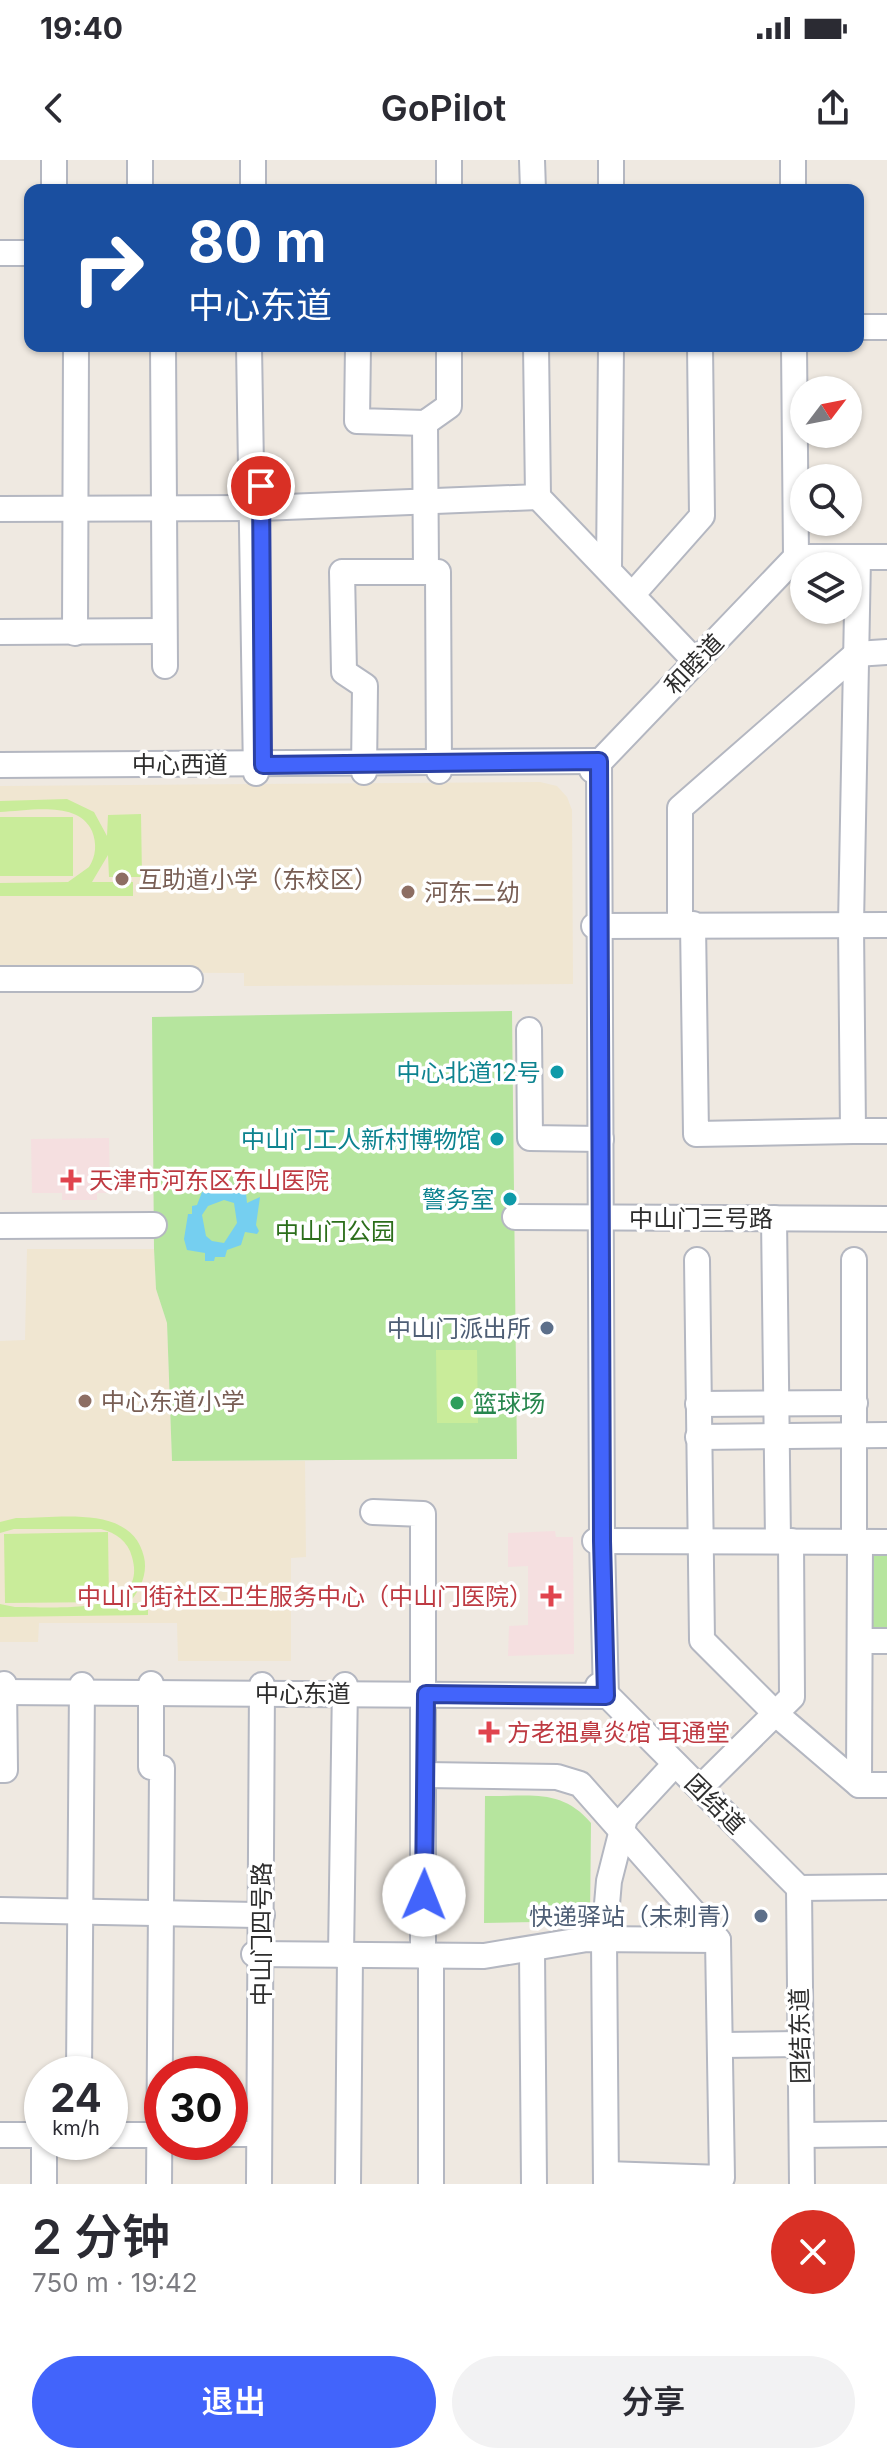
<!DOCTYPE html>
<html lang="zh">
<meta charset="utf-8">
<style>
body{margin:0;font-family:Inter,"Noto Sans SC",sans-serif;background:#f2f2f3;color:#2b2b33;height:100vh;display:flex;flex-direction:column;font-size:30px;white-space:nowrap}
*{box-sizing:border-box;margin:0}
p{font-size:26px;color:#7c7c81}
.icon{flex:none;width:44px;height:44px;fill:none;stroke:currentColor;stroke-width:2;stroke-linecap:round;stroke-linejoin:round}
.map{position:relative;height:2024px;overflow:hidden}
.panel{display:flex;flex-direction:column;background:#fff;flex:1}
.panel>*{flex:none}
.hud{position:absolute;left:24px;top:24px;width:840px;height:168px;border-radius:16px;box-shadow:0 2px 6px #0004;background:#1a4fa0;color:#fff;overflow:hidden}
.needle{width:52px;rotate:58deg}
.tools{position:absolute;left:790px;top:216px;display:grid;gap:16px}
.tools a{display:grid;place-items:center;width:72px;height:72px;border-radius:50%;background:#fff;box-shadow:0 2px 6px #0004;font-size:40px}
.speed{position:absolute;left:24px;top:1896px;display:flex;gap:16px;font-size:40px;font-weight:700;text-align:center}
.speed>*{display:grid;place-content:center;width:104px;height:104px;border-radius:50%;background:#fff;box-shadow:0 2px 6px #0004;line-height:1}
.speed small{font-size:20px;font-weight:400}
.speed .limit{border:12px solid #d22;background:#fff;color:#111}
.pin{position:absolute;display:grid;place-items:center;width:68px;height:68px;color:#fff;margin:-34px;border:4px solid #fff;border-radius:50%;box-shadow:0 2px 8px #0007}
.me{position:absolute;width:88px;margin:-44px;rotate:1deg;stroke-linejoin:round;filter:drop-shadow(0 0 6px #0008)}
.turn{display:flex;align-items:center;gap:28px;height:168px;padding:0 32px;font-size:36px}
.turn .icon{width:104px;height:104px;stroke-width:2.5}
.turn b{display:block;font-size:56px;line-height:68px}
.round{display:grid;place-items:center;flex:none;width:84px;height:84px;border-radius:42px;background:#f2f2f3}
.overview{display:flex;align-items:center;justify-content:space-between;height:136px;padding:0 32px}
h1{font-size:48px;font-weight:600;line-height:60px}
.cta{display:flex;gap:16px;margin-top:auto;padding:16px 32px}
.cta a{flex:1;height:92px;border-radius:48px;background:#4264fb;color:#fff;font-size:32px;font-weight:600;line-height:92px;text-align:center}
.cta a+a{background:#f2f2f3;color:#2b2b33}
.status{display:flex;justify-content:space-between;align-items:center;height:56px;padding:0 40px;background:#fff;direction:ltr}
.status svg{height:22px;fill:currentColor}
header{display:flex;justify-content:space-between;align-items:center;height:104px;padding:0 32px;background:#fff;font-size:36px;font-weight:600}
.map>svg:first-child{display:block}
.education{fill:#f0e6d1}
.medical{fill:#f5dfe0}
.green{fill:#b6e59e}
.pitch{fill:#c9ec9a}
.water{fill:#75cff0;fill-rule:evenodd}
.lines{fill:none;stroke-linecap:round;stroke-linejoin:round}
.minor-casing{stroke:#b4b7c1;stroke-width:28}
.minor{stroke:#fff;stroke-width:24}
.route-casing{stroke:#2b41a3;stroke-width:20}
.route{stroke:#4264fb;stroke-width:14}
.education-dot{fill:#8d6e63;stroke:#fff;stroke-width:3}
.culture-dot{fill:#0f9aa8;stroke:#fff;stroke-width:3}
.health-dot{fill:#e0444e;stroke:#fff;stroke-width:3}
.service-dot{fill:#5c6f8a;stroke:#fff;stroke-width:3}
.leisure-dot{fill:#2e9e5b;stroke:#fff;stroke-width:3}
.labels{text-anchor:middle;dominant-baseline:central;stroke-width:7;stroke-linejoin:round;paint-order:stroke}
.street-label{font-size:24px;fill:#2e2e2e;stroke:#fff}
.education-label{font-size:24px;fill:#785e54;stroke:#fff;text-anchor:start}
.culture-label{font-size:24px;fill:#0d838f;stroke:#fff;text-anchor:end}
.health-label{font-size:24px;fill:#be3a42;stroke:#fff;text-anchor:start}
.park-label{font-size:24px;fill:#2c6e1b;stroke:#fff}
.service-label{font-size:24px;fill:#4e5e75;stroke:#fff;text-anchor:end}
.leisure-label{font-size:24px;fill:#27864d;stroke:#fff;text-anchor:start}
</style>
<div class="status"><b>19:40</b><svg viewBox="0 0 49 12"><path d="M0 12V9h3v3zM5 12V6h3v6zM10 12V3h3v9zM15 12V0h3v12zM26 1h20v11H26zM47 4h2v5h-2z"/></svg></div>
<header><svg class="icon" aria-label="back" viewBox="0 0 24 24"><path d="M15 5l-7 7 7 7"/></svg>GoPilot<svg class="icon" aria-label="share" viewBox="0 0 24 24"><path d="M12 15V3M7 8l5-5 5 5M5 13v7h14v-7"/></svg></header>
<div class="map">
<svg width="887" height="2024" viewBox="0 0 887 2024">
<rect width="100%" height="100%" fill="#efe9e1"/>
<!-- education -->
<g class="education">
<path d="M 540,622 L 557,626 L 567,637 L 572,650 L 573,824 L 244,826 L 244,813 L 0,812 L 0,626 Z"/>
<path d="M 27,1089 L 154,1089 L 156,1129 L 167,1163 L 172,1301 L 305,1301 L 306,1397 L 291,1398 L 291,1501 L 178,1501 L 177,1463 L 39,1463 L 38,1482 L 0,1482 L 0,1181 L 25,1180 Z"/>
</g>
<!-- medical -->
<g class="medical">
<path d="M 109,978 L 110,1033 L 97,1033 L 97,1040 L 62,1040 L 62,1033 L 32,1033 L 31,979 Z"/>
<path d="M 555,1371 L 556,1377 L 573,1377 L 574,1494 L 508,1496 L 509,1466 L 528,1465 L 528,1406 L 508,1407 L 508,1373 Z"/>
</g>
<!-- green -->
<g class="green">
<path d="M 512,851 L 517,1299 L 172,1301 L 167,1163 L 156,1129 L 154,1089 L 152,857 Z"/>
<path d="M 868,1392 L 887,1393 L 887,1472 L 869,1473 Z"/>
<path d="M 485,1636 C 528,1637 561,1627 591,1663 L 590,1761 L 484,1763 Z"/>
</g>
<!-- pitch -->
<g class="pitch">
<path d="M 67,639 L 94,652 L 107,676 L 108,655 L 141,654 L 142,717 L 109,717 L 108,695 L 92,722 L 133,722 L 133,736 L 0,736 L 0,723 L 68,722 L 89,707 C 96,696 97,684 92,671 C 78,640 28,651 0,652 L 0,641 Z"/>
<rect x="0" y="657" width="73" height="59"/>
<path d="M 436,1190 L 477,1190 L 478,1263 L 437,1263 Z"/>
<path d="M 16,1358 C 56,1359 132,1343 144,1397 C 148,1414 140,1430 129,1443 L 148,1443 L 148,1455 L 0,1457 L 0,1444 L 15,1447 C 49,1446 150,1459 132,1397 C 128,1381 116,1373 101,1369 L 14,1369 L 0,1373 L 0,1362 Z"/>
<path d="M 108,1372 L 109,1442 L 5,1443 L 4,1374 Z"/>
</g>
<!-- water -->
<path class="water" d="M 202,1032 L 246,1033 L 247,1043 L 260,1037 L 256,1065 L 259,1071 L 257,1074 L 245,1072 L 241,1085 L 227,1090 L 225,1097 L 215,1097 L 214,1101 L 205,1101 L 205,1093 L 187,1090 L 184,1079 L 188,1054 L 192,1054 L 192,1046 L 197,1045 ZM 224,1040 L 234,1043 L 237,1063 L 224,1083 L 212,1081 L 206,1076 L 202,1055 L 208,1046 Z"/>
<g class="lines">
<!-- minor casing -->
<g class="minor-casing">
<g id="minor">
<path d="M 54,0 L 54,30"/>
<path d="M 140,0 L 140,30"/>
<path d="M 253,0 L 253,30"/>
<path d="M 532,0 L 533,30"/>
<path d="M 793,0 L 793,30"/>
<path d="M 449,30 L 449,0"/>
<path d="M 611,30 L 611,0"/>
<path d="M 0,93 L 30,93"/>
<path d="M 858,167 L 887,167"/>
<path d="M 163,186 L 165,506"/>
<path d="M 249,186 L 256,613"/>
<path d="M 358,186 L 357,261 L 425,263 L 449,246 L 449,186"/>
<path d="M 794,186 L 796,397"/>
<path d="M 425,263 L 426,412 L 438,412 L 439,611"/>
<path d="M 538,337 L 696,502"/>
<path d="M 0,349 L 261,348 L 538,337 L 536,186"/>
<path d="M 796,397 L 887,397"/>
<path d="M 858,398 L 851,765 L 853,971 L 887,971"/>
<path d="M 609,409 L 611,186"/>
<path d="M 633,434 L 702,356 L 700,186"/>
<path d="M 0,472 L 164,471"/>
<path d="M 75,473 L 76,186"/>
<path d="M 599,601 L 602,1381 L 606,1536"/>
<path d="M 0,605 L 599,601"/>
<path d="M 592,610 L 796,397"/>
<path d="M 364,612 L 365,526 L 344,512 L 342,412 L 426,412"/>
<path d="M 680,763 L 680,648 L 856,494 L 887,492"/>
<path d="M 693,764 L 696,974 L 853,971"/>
<path d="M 594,766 L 887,765"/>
<path d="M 0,819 L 190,819"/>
<path d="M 529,870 L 530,978 L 601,979"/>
<path d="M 515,1057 L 887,1059"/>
<path d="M 774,1058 L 778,1381"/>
<path d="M 0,1066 L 154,1065"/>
<path d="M 697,1100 L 702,1480 L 776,1554 L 859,1625 L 887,1625"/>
<path d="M 854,1100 L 854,1382"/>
<path d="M 698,1244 L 855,1243"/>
<path d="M 698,1277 L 887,1275"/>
<path d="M 373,1352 L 423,1354 L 423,1796"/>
<path d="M 595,1381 L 887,1382"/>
<path d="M 860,1481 L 887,1481"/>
<path d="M 151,1524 L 151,1607 L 162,1608 L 159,2024"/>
<path d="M 598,1526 L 799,1728"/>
<path d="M 0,1532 L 606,1536"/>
<path d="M 0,1610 L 5,1610 L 4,1524"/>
<path d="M 426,1615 L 557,1617 L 580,1624 L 718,1780 L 722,2018 L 606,2014"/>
<path d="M 859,1625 L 860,1382"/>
<path d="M 700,1628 L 792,1537 L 791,1381"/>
<path d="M 799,1728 L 802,2024"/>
<path d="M 799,1728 L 887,1727"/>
<path d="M 0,1750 L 262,1755"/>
<path d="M 532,1791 L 534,2024"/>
<path d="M 254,1794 L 484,1796 L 587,1779 L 718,1780"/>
<path d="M 341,1795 L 345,1525"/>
<path d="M 722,1885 L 800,1884"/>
<path d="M 79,1914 L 82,1525"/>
<path d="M 230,1974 L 259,1974"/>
<path d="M 0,1975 L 42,1975"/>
<path d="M 110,1975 L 162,1975"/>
<path d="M 802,1975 L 887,1974"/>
<path d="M 44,2024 L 44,1982"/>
<path d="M 259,2024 L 262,1525"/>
<path d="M 348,2024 L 350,1795"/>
<path d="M 431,2024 L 431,1796"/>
<path d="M 606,2024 L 604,1779 L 609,1721 L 625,1658 L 675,1604"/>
</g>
</g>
<!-- minor -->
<use href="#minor" class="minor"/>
</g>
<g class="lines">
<!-- route casing -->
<g class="route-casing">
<path id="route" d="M 261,326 L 263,605 L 599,601 L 602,1381 L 606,1536 L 426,1534 L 424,1735"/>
</g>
<!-- route -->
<use href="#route" class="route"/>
</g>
<!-- markers -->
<g class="education-dot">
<circle cx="122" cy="719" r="8"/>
<circle cx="408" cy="732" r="8"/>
<circle cx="85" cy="1241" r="8"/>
</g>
<g class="culture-dot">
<circle cx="557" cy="912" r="8"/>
<circle cx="497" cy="979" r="8"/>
<circle cx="510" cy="1039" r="8"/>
</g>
<g class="health-dot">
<path d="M67 1008h8v8h8v8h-8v8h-8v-8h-8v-8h8z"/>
<path d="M547 1424h8v8h8v8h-8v8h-8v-8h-8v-8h8z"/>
<path d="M485 1560h8v8h8v8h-8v8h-8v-8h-8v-8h8z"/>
</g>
<g class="service-dot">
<circle cx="547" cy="1168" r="8"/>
<circle cx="761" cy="1756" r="8"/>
</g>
<circle class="leisure-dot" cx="457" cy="1243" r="8"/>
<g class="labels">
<!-- street labels -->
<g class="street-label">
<text transform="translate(694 504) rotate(-46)">和睦道</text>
<text x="180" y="604">中心西道</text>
<text x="701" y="1058">中山门三号路</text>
<text x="303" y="1533">中心东道</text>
<text transform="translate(715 1644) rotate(45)">团结道</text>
<text transform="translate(261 1774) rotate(-90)">中山门四号路</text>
<text transform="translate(800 1876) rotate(-91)">团结东道</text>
</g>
<!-- education labels -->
<g class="education-label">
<text x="138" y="719">互助道小学（东校区）</text>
<text x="424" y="732">河东二幼</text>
<text x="101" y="1241">中心东道小学</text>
</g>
<!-- culture labels -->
<g class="culture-label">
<text x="541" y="912">中心北道12号</text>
<text x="481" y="979">中山门工人新村博物馆</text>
<text x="494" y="1039">警务室</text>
</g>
<!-- health labels -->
<g class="health-label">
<text x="89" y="1020">天津市河东区东山医院</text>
<text x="533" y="1436" text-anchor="end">中山门街社区卫生服务中心（中山门医院）</text>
<text x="507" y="1572">方老祖鼻炎馆 耳通堂</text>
</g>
<!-- park labels -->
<g class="park-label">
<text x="335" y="1071">中山门公园</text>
</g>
<!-- service labels -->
<g class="service-label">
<text x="531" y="1168">中山门派出所</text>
<text x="745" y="1756">快递驿站（未刺青）</text>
</g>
<!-- leisure labels -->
<g class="leisure-label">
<text x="473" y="1243">篮球场</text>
</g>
</g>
</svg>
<div class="tools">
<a><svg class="needle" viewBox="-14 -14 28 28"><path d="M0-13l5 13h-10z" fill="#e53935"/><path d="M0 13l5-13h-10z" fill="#7c7c81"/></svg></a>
<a><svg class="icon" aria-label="search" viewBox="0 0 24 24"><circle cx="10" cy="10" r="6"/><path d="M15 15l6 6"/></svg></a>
<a><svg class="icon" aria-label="layers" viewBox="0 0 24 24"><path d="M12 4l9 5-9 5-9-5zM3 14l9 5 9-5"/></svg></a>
</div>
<div class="speed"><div>24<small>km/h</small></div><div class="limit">30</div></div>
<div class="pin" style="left:261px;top:326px;background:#d93025"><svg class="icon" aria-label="arrive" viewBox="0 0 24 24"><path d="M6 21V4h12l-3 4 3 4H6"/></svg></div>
<svg class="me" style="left:424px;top:1735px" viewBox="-20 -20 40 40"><circle r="19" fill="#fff"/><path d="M0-13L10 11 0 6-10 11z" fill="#4264fb"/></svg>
<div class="hud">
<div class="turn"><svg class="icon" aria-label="right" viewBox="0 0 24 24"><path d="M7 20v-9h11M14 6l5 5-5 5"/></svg><div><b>80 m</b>中心东道</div></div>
</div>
</div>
<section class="panel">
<div class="overview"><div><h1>2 分钟</h1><p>750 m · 19:42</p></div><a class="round" style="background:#d93025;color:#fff"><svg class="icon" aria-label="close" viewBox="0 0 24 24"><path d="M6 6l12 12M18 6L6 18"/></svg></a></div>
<div class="cta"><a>退出</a><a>分享</a></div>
</section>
